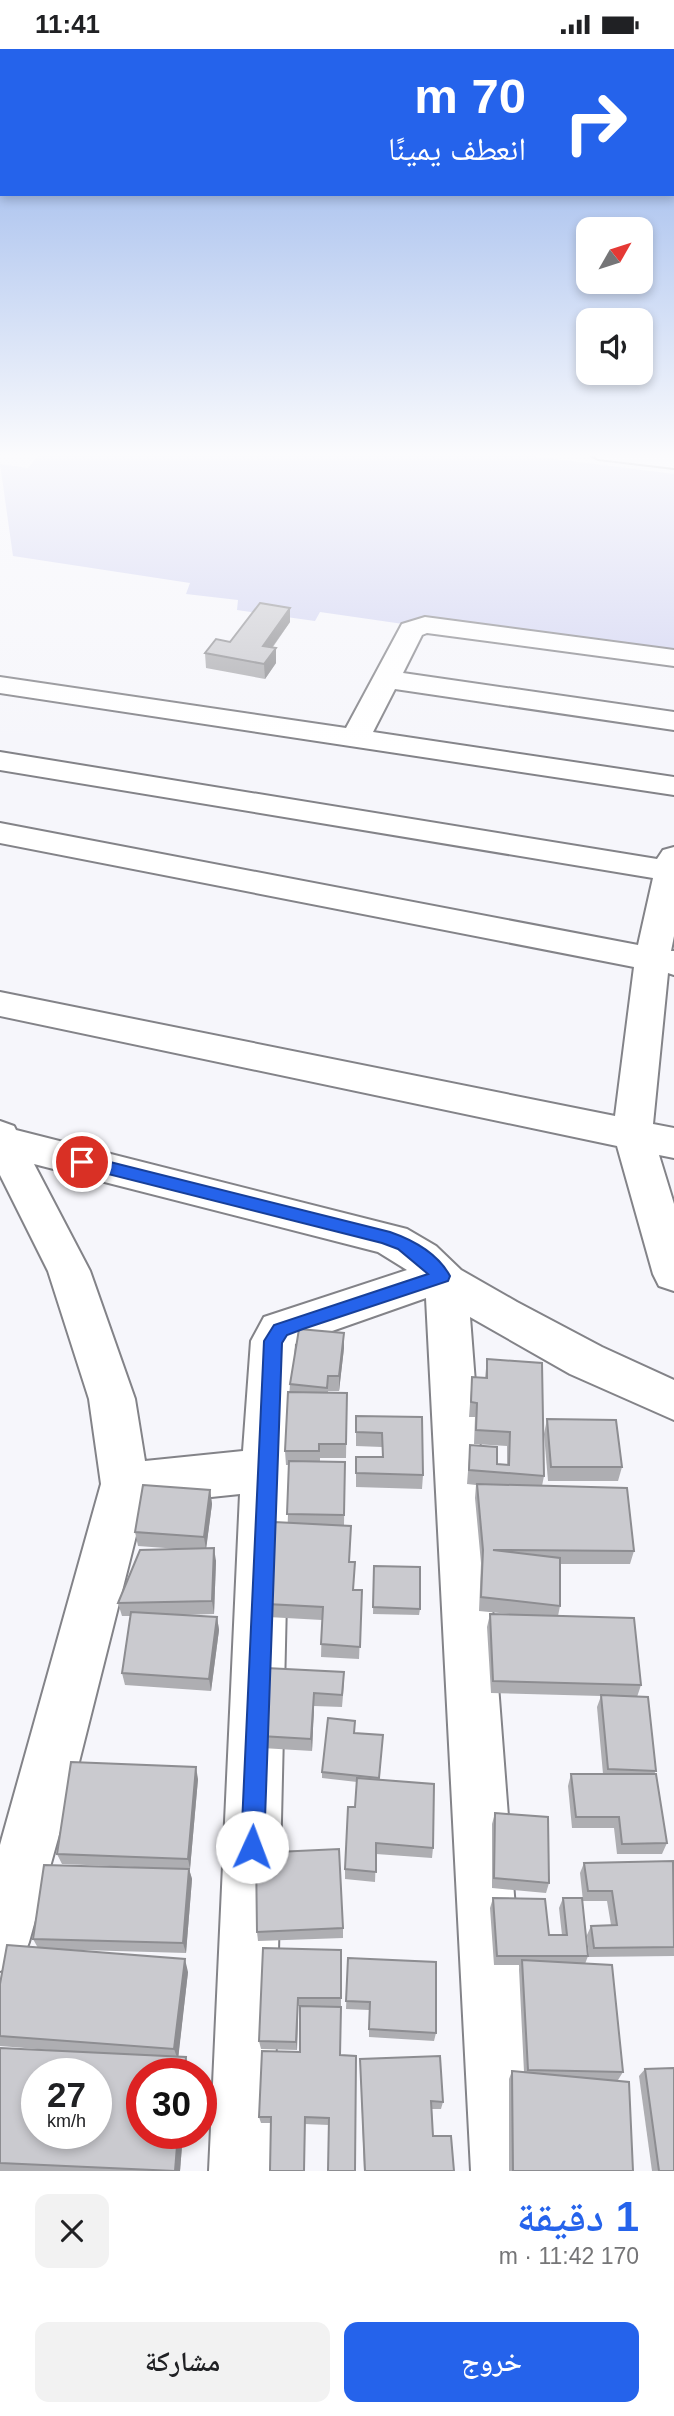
<!DOCTYPE html>
<html lang="ar">
<meta charset="utf-8">
<style>
body{margin:0;font-family:Helvetica,"Noto Naskh Arabic",sans-serif;background:#f2f2f2;color:#202124;direction:rtl;height:100vh;display:flex;flex-direction:column;font-size:26px;white-space:nowrap}
*{box-sizing:border-box;margin:0}
p{font-size:23px;color:#757577}
.icon{flex:none;width:38px;height:38px;fill:none;stroke:currentColor;stroke-width:2;stroke-linecap:round;stroke-linejoin:round}
.map{position:relative;height:2122px;overflow:hidden;direction:ltr}
.drawer{display:flex;flex-direction:column;background:#fff;flex:1}
.drawer>*{flex:none}
.guide{position:absolute;left:0px;top:0px;width:676px;height:147px;box-shadow:0 4px 10px #0003;direction:rtl;background:#2563eb;color:#fff;overflow:hidden}
.needle{width:46px;rotate:51deg}
.tools{position:absolute;left:576px;top:168px;display:grid;gap:14px}
.tools a{display:grid;place-items:center;width:77px;height:77px;border-radius:14px;background:#fff;box-shadow:0 4px 10px #0003;font-size:35px}
.speed{position:absolute;left:21px;top:2009px;display:flex;gap:14px;font-size:35px;font-weight:700;text-align:center}
.speed>*{display:grid;place-content:center;width:91px;height:91px;border-radius:50%;background:#fff;box-shadow:0 4px 10px #0003;line-height:1}
.speed small{font-size:18px;font-weight:400}
.speed .limit{border:10px solid #d22;background:#fff;color:#111}
.pin{position:absolute;display:grid;place-items:center;width:60px;height:60px;color:#fff;margin:-30px;border:4px solid #fff;border-radius:50%;box-shadow:0 2px 7px #0007}
.me{position:absolute;width:77px;margin:-38px;rotate:2deg;stroke-linejoin:round;filter:drop-shadow(0 0 5px #0008)}
.turn{display:flex;align-items:center;gap:24px;height:147px;padding:0 35px;font-size:32px}
.turn .icon{width:91px;height:91px;stroke-width:2.5}
.turn b{display:block;font-size:49px;line-height:60px}
.round{display:grid;place-items:center;flex:none;width:74px;height:74px;border-radius:14px;background:#f2f2f2}
.overview{display:flex;align-items:center;justify-content:space-between;height:119px;padding:0 35px}
h1{font-size:42px;font-weight:600;line-height:52px;color:#2563eb}
.primary-button{display:flex;gap:14px;margin-top:auto;padding:14px 35px}
.primary-button a{flex:1;height:80px;border-radius:14px;background:#2563eb;color:#fff;font-size:28px;font-weight:600;line-height:80px;text-align:center}
.primary-button a+a{background:#f2f2f2;color:#202124}
.status{display:flex;justify-content:space-between;align-items:center;height:49px;padding:0 35px;background:#fff;direction:ltr}
.status svg{height:19px;fill:currentColor}
.map>svg:first-child{display:block}
.green{fill:#d2d4f2}
.lines{fill:none;stroke-linecap:round;stroke-linejoin:round}
.minor-casing{stroke:#838388;stroke-width:4}
.minor{fill:#fff;fill-rule:evenodd}
.wall{fill:#aeaeb2}
.shaded-wall{fill:#8d8d91}
.building{fill:#cacacf;stroke:#8d8d91;stroke-width:2;fill-rule:evenodd}
.route{fill:#2563eb;stroke:#184099;stroke-width:2}
</style>
<div class="status"><b>11:41</b><svg viewBox="0 0 49 12"><path d="M0 12V9h3v3zM5 12V6h3v6zM10 12V3h3v9zM15 12V0h3v12zM26 1h20v11H26zM47 4h2v5h-2z"/></svg></div>
<div class="map">
<svg width="674" height="2122" viewBox="0 0 674 2122">
<rect width="100%" height="100%" fill="#f6f6fb"/>
<!-- green -->
<path class="green" d="M 41,403 L 501,403 L 674,425 L 674,607 L 424,568 L 417,577 L 320,563 L 315,572 L 237,561 L 238,551 L 186,545 L 190,534 L 13,507 L 0,415 L 28,419 Z"/>
<g class="lines">
<!-- minor casing -->
<g class="minor-casing">
<g id="minor">
<path d="M 587,403 L 674,405 L 674,419 L 598,410 Z"/>
<path d="M 425,568 L 674,601 L 674,617 L 427,584 L 422,586 L 403,624 L 674,663 L 674,681 L 395,640 L 373,683 L 674,728 L 674,746 L 0,644 L 0,628 L 346,679 L 402,575 Z"/>
<path d="M 0,703 L 657,810 L 663,801 L 674,798 L 674,887 L 671,902 L 674,902 L 674,926 L 668,924 L 653,1075 L 674,1079 L 674,1109 L 659,1106 L 674,1155 L 674,1242 L 659,1237 L 653,1225 L 617,1097 L 0,967 L 0,943 L 615,1067 L 634,918 L 0,794 L 0,774 L 638,896 L 653,829 L 0,721 Z"/>
<path d="M 0,1072 L 14,1077 L 16,1081 L 407,1180 L 436,1197 L 461,1221 L 517,1253 L 602,1298 L 674,1331 L 674,1371 L 570,1325 L 470,1268 L 535,2122 L 471,2122 L 426,1249 L 295,1295 L 289,1421 L 273,2122 L 209,2122 L 240,1445 L 144,1455 L 76,1725 L 29,1893 L 21,1914 L 0,1922 L 0,1796 L 101,1435 L 89,1350 L 48,1222 L 0,1126 ZM 34,1115 L 378,1203 L 407,1221 L 264,1268 L 251,1292 L 243,1402 L 145,1412 L 135,1350 L 90,1222 Z"/>
</g>
</g>
<!-- minor -->
<use href="#minor" class="minor"/>
</g>
<!-- wall -->
<g class="wall">
<path d="M 290,573 L 273,598 L 276,614 L 265,630 L 206,619 L 205,604 L 230,593 Z"/>
<path d="M 344,1284 L 344,1299 L 339,1342 L 328,1342 L 328,1344 L 347,1344 L 346,1409 L 320,1409 L 320,1413 L 345,1413 L 344,1476 L 354,1541 L 362,1541 L 359,1610 L 321,1608 L 322,1571 L 268,1568 L 267,1555 L 288,1473 L 289,1416 L 286,1416 L 285,1402 L 290,1335 Z"/>
<path d="M 487,1310 L 544,1427 L 542,1437 L 634,1502 L 630,1515 L 560,1515 L 560,1557 L 558,1567 L 641,1636 L 637,1648 L 656,1722 L 654,1725 L 667,1794 L 662,1805 L 617,1805 L 614,1779 L 572,1779 L 568,1737 L 571,1725 L 603,1725 L 597,1658 L 601,1647 L 491,1644 L 487,1578 L 490,1565 L 519,1566 L 479,1562 L 481,1514 L 475,1449 L 476,1436 L 467,1435 L 470,1396 L 497,1415 L 507,1416 L 507,1397 L 474,1395 L 475,1368 L 469,1368 L 472,1328 L 485,1329 Z"/>
<path d="M 356,1367 L 422,1368 L 423,1426 L 422,1440 L 356,1438 L 356,1408 L 382,1408 L 382,1398 L 356,1397 Z"/>
<path d="M 547,1370 L 622,1418 L 618,1432 L 548,1432 L 544,1385 Z"/>
<path d="M 210,1441 L 212,1455 L 206,1499 L 216,1512 L 214,1565 L 182,1566 L 217,1568 L 219,1581 L 211,1642 L 125,1636 L 122,1624 L 131,1567 L 122,1567 L 118,1554 L 179,1500 L 138,1497 L 135,1483 Z"/>
<path d="M 374,1517 L 420,1560 L 419,1566 L 373,1565 Z"/>
<path d="M 266,1619 L 344,1635 L 342,1658 L 314,1657 L 312,1702 L 262,1699 L 261,1687 Z"/>
<path d="M 355,1684 L 383,1686 L 379,1731 L 433,1799 L 432,1809 L 376,1805 L 375,1833 L 345,1830 L 345,1820 L 355,1758 L 357,1733 L 322,1729 L 322,1723 Z"/>
<path d="M 198,1730 L 190,1820 L 189,1820 L 192,1830 L 186,1904 L 46,1900 L 188,1923 L 178,2008 L 189,2019 L 189,2025 L 142,2025 L 183,2084 L 180,2122 L 0,2122 L 0,1999 L 87,2004 L 0,1997 L 0,1935 L 38,1899 L 33,1890 L 183,1820 L 62,1815 L 57,1805 Z"/>
<path d="M 495,1764 L 549,1834 L 546,1844 L 492,1839 L 492,1775 Z"/>
<path d="M 584,1814 L 674,1816 L 674,1907 L 589,1908 L 587,1886 L 591,1877 L 611,1876 L 607,1852 L 583,1852 L 580,1824 Z"/>
<path d="M 493,1849 L 549,1886 L 562,1886 L 559,1859 L 563,1849 L 588,1907 L 585,1915 L 623,2023 L 618,2031 L 607,2031 L 633,2122 L 509,2122 L 509,2030 L 512,2022 L 524,2023 L 519,1920 L 520,1916 L 494,1916 L 490,1859 Z"/>
<path d="M 343,1879 L 343,1889 L 258,1892 L 257,1883 Z"/>
<path d="M 341,1901 L 341,1958 L 329,2076 L 305,2075 L 305,2122 L 270,2122 L 271,2074 L 261,2074 L 259,2068 L 300,2003 L 300,1957 L 298,1957 L 297,2001 L 261,2000 L 259,1992 Z"/>
<path d="M 348,1909 L 436,1984 L 434,1992 L 369,1988 L 369,1961 L 346,1960 Z"/>
<path d="M 360,2010 L 443,2053 L 441,2060 L 432,2060 L 433,2087 L 454,2122 L 364,2122 Z"/>
<path d="M 645,2020 L 674,2122 L 652,2122 L 639,2027 Z"/>
</g>
<!-- shaded-wall -->
<g class="shaded-wall">
<path d="M 290,559 L 290,573 L 263,611 L 263,597 Z"/>
<path d="M 276,599 L 276,614 L 265,630 L 264,615 Z"/>
<path d="M 344,1284 L 344,1299 L 339,1342 L 339,1327 Z"/>
<path d="M 210,1441 L 212,1455 L 206,1501 L 204,1488 Z"/>
<path d="M 214,1499 L 216,1512 L 214,1565 L 212,1552 Z"/>
<path d="M 217,1568 L 219,1581 L 211,1642 L 209,1630 Z"/>
<path d="M 314,1644 L 314,1657 L 312,1702 L 311,1690 Z"/>
<path d="M 196,1718 L 198,1730 L 190,1820 L 188,1810 Z"/>
<path d="M 189,1820 L 192,1830 L 186,1904 L 183,1894 Z"/>
<path d="M 185,1910 L 188,1923 L 178,2011 L 174,2000 Z"/>
<path d="M 298,1949 L 298,1957 L 297,2001 L 296,1993 Z"/>
<path d="M 186,2008 L 189,2019 L 189,2025 L 184,2025 Z"/>
<path d="M 178,2084 L 183,2084 L 180,2122 L 175,2122 Z"/>
</g>
<!-- building -->
<g class="building">
<path d="M 260,554 L 290,559 L 263,597 L 276,599 L 264,615 L 205,604 L 216,590 L 230,593 Z"/>
<path d="M 299,1280 L 344,1284 L 339,1327 L 328,1327 L 327,1339 L 290,1335 Z"/>
<path d="M 487,1310 L 542,1314 L 544,1427 L 469,1421 L 470,1396 L 497,1398 L 497,1415 L 509,1416 L 510,1383 L 476,1381 L 477,1354 L 471,1353 L 472,1328 L 487,1329 Z"/>
<path d="M 288,1343 L 347,1344 L 346,1395 L 319,1395 L 319,1402 L 285,1402 Z"/>
<path d="M 356,1367 L 422,1368 L 423,1426 L 356,1424 L 356,1408 L 383,1408 L 382,1384 L 356,1383 Z"/>
<path d="M 547,1370 L 616,1371 L 622,1418 L 551,1418 Z"/>
<path d="M 289,1412 L 345,1413 L 344,1466 L 287,1465 Z"/>
<path d="M 477,1435 L 627,1439 L 634,1502 L 493,1501 L 560,1509 L 560,1557 L 481,1548 L 483,1501 Z"/>
<path d="M 143,1436 L 210,1441 L 204,1488 L 135,1483 Z"/>
<path d="M 274,1473 L 351,1477 L 349,1513 L 355,1513 L 353,1541 L 362,1541 L 360,1598 L 321,1595 L 323,1558 L 267,1555 Z"/>
<path d="M 214,1499 L 212,1552 L 118,1554 L 140,1501 Z"/>
<path d="M 374,1517 L 420,1518 L 420,1560 L 373,1558 Z"/>
<path d="M 131,1563 L 217,1568 L 209,1630 L 122,1624 Z"/>
<path d="M 490,1565 L 634,1569 L 641,1636 L 493,1632 Z"/>
<path d="M 266,1619 L 344,1623 L 342,1646 L 314,1644 L 311,1690 L 261,1687 Z"/>
<path d="M 601,1646 L 648,1648 L 656,1722 L 608,1720 Z"/>
<path d="M 328,1669 L 355,1672 L 354,1684 L 383,1686 L 379,1729 L 322,1723 Z"/>
<path d="M 71,1713 L 196,1718 L 188,1810 L 57,1805 Z"/>
<path d="M 571,1725 L 656,1725 L 667,1794 L 622,1795 L 619,1768 L 576,1768 Z"/>
<path d="M 357,1729 L 434,1735 L 433,1799 L 376,1794 L 376,1823 L 345,1820 L 348,1758 L 355,1758 Z"/>
<path d="M 495,1764 L 548,1768 L 549,1834 L 494,1829 Z"/>
<path d="M 339,1800 L 343,1879 L 257,1883 L 256,1804 Z"/>
<path d="M 673,1812 L 674,1898 L 594,1899 L 591,1877 L 617,1876 L 612,1842 L 588,1842 L 584,1814 Z"/>
<path d="M 44,1816 L 189,1820 L 183,1894 L 33,1890 Z"/>
<path d="M 493,1849 L 545,1850 L 549,1886 L 567,1886 L 563,1849 L 582,1849 L 588,1907 L 497,1907 Z"/>
<path d="M 7,1896 L 185,1910 L 174,2000 L 0,1987 L 0,1935 Z"/>
<path d="M 263,1899 L 341,1901 L 341,1949 L 298,1949 L 296,1993 L 259,1992 Z"/>
<path d="M 348,1909 L 436,1913 L 436,1984 L 369,1980 L 370,1953 L 346,1952 Z"/>
<path d="M 522,1911 L 612,1916 L 623,2023 L 528,2021 Z"/>
<path d="M 300,1957 L 341,1958 L 340,2006 L 356,2007 L 355,2122 L 328,2122 L 329,2069 L 305,2068 L 304,2122 L 270,2122 L 271,2068 L 259,2068 L 262,2002 L 300,2003 Z"/>
<path d="M 0,1999 L 186,2008 L 184,2025 L 142,2025 L 142,2084 L 178,2084 L 175,2122 L 0,2114 ZM 37,2025 L 96,2025 L 96,2084 L 37,2084 Z"/>
<path d="M 440,2007 L 443,2053 L 431,2052 L 433,2087 L 451,2087 L 454,2122 L 365,2122 L 360,2010 Z"/>
<path d="M 674,2019 L 674,2122 L 659,2122 L 645,2020 Z"/>
<path d="M 512,2022 L 629,2033 L 633,2122 L 513,2122 Z"/>
</g>
<!-- sky -->
<linearGradient id="sky" x2="0" y2="1"><stop stop-color="#88aae8"/><stop offset="0.58" stop-color="#fbfbfd"/><stop offset="1" stop-color="#fbfbfd" stop-opacity="0"/></linearGradient>
<rect width="674" height="700" fill="url(#sky)"/>
<!-- route -->
<path class="route" d="M 82,1106 L 390,1183 C 413,1191 438,1205 450,1227 L 448,1232 L 303,1280 L 287,1286 L 282,1294 L 264,1798 L 261,1807 L 252,1810 L 244,1807 L 241,1798 L 264,1292 L 274,1276 L 428,1225 L 398,1200 L 382,1194 L 76,1117 L 74,1113 Z"/>
</svg>
<div class="tools">
<a><svg class="needle" viewBox="-14 -14 28 28"><path d="M0-13l5 13h-10z" fill="#e53935"/><path d="M0 13l5-13h-10z" fill="#757577"/></svg></a>
<a><svg class="icon" aria-label="sound" viewBox="0 0 24 24"><path d="M4 9h4l5-4v14l-5-4H4zM17 9q2 3 0 6"/></svg></a>
</div>
<div class="speed"><div>27<small>km/h</small></div><div class="limit">30</div></div>
<div class="pin" style="left:82px;top:1113px;background:#d93025"><svg class="icon" aria-label="arrive" viewBox="0 0 24 24"><path d="M6 21V4h12l-3 4 3 4H6"/></svg></div>
<svg class="me" style="left:252px;top:1798px" viewBox="-20 -20 40 40"><circle r="19" fill="#fff"/><path d="M0-13L10 11 0 6-10 11z" fill="#2563eb"/></svg>
<div class="guide">
<div class="turn"><svg class="icon" aria-label="right" viewBox="0 0 24 24"><path d="M7 20v-9h11M14 6l5 5-5 5"/></svg><div><b>70 m</b>انعطف يمينًا</div></div>
</div>
</div>
<section class="drawer">
<div class="overview"><div><h1>1 دقيقة</h1><p>170 m · 11:42</p></div><a class="round"><svg class="icon" aria-label="close" viewBox="0 0 24 24"><path d="M6 6l12 12M18 6L6 18"/></svg></a></div>
<div class="primary-button"><a>خروج</a><a>مشاركة</a></div>
</section>
